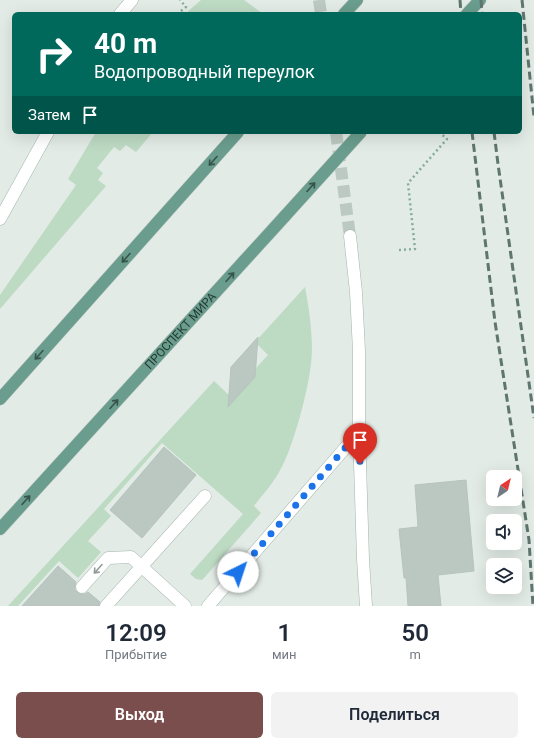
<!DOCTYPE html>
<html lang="ru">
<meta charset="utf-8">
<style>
body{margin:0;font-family:Roboto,sans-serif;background:#f2f2f3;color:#1f2937;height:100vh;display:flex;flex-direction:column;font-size:15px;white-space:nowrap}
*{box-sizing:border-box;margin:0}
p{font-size:13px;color:#747a83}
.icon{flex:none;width:22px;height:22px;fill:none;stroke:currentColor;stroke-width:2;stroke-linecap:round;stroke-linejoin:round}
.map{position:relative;height:606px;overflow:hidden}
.sheet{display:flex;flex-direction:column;background:#fff;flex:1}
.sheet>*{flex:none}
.guide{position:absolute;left:12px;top:12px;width:510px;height:122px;border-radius:6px;box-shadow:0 4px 16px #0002;background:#00695c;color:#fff;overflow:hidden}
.needle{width:26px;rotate:35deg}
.controls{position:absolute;left:486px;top:470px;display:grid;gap:8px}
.controls a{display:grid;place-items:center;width:36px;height:36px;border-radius:6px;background:#fff;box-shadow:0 4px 16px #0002;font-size:20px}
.pin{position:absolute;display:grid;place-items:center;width:34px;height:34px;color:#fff;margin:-41px -17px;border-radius:50% 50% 50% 0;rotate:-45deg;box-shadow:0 0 4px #0007}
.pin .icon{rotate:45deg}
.me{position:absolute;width:44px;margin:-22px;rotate:41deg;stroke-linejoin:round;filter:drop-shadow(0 0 3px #0008)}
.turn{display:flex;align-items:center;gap:14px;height:84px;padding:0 16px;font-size:18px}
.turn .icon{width:52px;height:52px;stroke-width:2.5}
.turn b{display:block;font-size:28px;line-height:34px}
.then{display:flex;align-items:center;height:38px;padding:0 16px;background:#0003;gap:8px;font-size:15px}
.eta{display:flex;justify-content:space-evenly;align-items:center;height:68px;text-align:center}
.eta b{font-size:24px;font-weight:600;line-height:28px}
.button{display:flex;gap:8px;margin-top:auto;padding:8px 16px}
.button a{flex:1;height:46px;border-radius:6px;background:#794e4c;color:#fff;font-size:16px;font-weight:600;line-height:46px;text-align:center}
.button a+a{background:#f2f2f3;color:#1f2937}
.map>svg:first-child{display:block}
.green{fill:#bddac3}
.building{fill:#bbc8c2;stroke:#b5c4bd}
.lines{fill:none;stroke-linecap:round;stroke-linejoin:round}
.secondary-tunnel{stroke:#bcc8c2;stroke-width:12;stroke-dasharray:12 6;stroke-linecap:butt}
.service-casing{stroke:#a5b3ad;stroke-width:13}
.secondary-casing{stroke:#a2b6ad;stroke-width:13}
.primary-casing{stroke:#c2c8c6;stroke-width:13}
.path{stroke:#85ac9d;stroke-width:2.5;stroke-dasharray:2 3;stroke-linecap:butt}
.service{stroke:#fff;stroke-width:12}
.secondary{stroke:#fff;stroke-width:12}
.primary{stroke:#6a9d8d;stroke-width:12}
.rail{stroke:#5e766e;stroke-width:3;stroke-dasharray:8 4;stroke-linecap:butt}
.primary-bridge-casing{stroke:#c2c8c6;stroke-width:13;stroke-linecap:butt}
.primary-bridge{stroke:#6a9d8d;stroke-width:12}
.oneway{stroke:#36544a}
.oneway2{stroke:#929d99}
.route{stroke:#1a73e8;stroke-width:7;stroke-dasharray:0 12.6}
.labels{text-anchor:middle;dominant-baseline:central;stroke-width:4;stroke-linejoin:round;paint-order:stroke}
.street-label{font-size:12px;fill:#243b33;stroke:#f2f8f5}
</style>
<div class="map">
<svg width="534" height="606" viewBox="0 0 534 606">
<rect width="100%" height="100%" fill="#e2ebe6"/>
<!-- green -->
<g class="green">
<path d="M 201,0 L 244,0 L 263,14 L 185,14 Z"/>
<path d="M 96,132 L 153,132 L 136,152 L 126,145 L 120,151 L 114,147 L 97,168 L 103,173 L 98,180 L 106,186 L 0,309 L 0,295 L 76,185 L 68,179 Z"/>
<path d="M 305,287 C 309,308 312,330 312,351 C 311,374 305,398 299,420 C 293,439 288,457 278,474 C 271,486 262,495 254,506 L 261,513 L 204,578 L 202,580 L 196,579 L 190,574 L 243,514 L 162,443 L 104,509 L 111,516 L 88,541 L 101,552 L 78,578 L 59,561 L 18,606 L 8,606 L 214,381 L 230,396 L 241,385 L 249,384 L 255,377 L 256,368 L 268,355 L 255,342 Z"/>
</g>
<!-- building -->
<g class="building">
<path d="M 258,337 L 255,377 L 228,407 L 231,367 Z"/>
<path d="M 164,447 L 196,475 L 142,538 L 110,510 Z"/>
<path d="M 466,480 L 474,571 L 438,575 L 441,606 L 408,606 L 406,578 L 404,578 L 399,529 L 418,527 L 415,485 Z"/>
<path d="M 58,566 L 76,582 L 75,586 L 75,590 L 77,592 L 81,594 L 85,594 L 88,592 L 100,602 L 99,606 L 22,606 Z"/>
</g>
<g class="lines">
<!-- secondary-tunnel -->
<g class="secondary-tunnel">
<path d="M 319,0 L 321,14"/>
<path d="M 336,132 L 350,236"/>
</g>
<!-- service casing -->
<g class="service-casing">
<g id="service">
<path d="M 82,587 L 108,558 L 131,557 L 185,606"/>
<path d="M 106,606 L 205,496"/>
</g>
</g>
<!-- secondary casing -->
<g class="secondary-casing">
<g id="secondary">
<path d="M 120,14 L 132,0"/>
<path d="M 0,219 L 48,132"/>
<path d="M 350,236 L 356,292 L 359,351 L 359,432 L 363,559 L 366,606"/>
<path d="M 208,606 L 359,432"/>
</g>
</g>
<!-- primary casing -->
<g class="primary-casing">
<g id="primary">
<path d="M 344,14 L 357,0"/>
<path d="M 467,14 L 480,0"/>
<path d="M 0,399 L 238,132"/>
<path id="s1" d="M 0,529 L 285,216"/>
</g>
</g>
<!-- path -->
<g class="path">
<path d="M 177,14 L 186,7 L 180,0"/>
<path d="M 399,250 L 415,249 L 408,183 L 447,139 L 439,132"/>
</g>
<!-- service -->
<use href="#service" class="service"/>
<!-- secondary -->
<use href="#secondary" class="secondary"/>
<!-- primary -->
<use href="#primary" class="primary"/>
<!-- rail -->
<g class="rail">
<path d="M 460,0 L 461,14"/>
<path d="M 481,0 L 482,14"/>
<path d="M 522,0 L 534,117"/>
<path d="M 472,132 L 495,322 L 529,540 L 533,606"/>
<path d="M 494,132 L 498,164 L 534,418"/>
</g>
<!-- primary-bridge casing -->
<g class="primary-bridge-casing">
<path id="primary-bridge" d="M 285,216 L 361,132"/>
</g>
<!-- primary-bridge -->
<use href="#primary-bridge" class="primary-bridge"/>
</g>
<!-- one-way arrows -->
<defs><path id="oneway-shaft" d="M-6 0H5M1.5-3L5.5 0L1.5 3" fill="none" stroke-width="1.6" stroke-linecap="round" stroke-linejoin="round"/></defs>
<g class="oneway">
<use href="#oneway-shaft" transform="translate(213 161) rotate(132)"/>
<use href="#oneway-shaft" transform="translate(311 187) rotate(-48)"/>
<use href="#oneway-shaft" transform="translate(126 258) rotate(132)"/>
<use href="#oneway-shaft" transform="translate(230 277) rotate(-48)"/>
<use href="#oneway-shaft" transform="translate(39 355) rotate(132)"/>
<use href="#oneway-shaft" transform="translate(114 404) rotate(-48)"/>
<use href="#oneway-shaft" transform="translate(26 500) rotate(-48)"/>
</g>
<use class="oneway2" href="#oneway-shaft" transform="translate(98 569) rotate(132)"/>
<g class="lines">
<!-- route -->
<path class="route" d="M 238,572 L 359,432 L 360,464"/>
</g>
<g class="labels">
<!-- street labels -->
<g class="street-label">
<text stroke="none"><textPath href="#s1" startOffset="268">ПРОСПЕКТ МИРА</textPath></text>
</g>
</g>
</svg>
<div class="controls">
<a><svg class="needle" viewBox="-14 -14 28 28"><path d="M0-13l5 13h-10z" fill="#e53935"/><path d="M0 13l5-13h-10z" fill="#747a83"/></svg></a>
<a><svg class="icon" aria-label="sound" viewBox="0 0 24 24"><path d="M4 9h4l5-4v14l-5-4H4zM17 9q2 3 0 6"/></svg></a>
<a><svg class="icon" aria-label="layers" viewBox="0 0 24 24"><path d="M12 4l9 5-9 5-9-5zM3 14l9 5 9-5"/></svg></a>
</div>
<div class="pin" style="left:360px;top:464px;background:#d93025"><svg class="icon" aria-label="arrive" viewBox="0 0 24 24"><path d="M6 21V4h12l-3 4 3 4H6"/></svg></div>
<svg class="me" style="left:238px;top:572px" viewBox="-20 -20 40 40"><circle r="19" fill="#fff"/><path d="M0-13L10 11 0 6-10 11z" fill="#1a73e8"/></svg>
<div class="guide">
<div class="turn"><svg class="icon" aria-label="right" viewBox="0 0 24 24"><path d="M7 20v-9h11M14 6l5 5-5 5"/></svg><div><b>40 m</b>Водопроводный переулок</div></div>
<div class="then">Затем<svg class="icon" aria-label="arrive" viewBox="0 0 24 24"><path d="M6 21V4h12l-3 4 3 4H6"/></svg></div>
</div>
</div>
<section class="sheet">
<div class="eta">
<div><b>12:09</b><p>Прибытие</p></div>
<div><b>1</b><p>мин</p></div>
<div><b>50</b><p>m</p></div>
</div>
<div class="button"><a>Выход</a><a>Поделиться</a></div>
</section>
